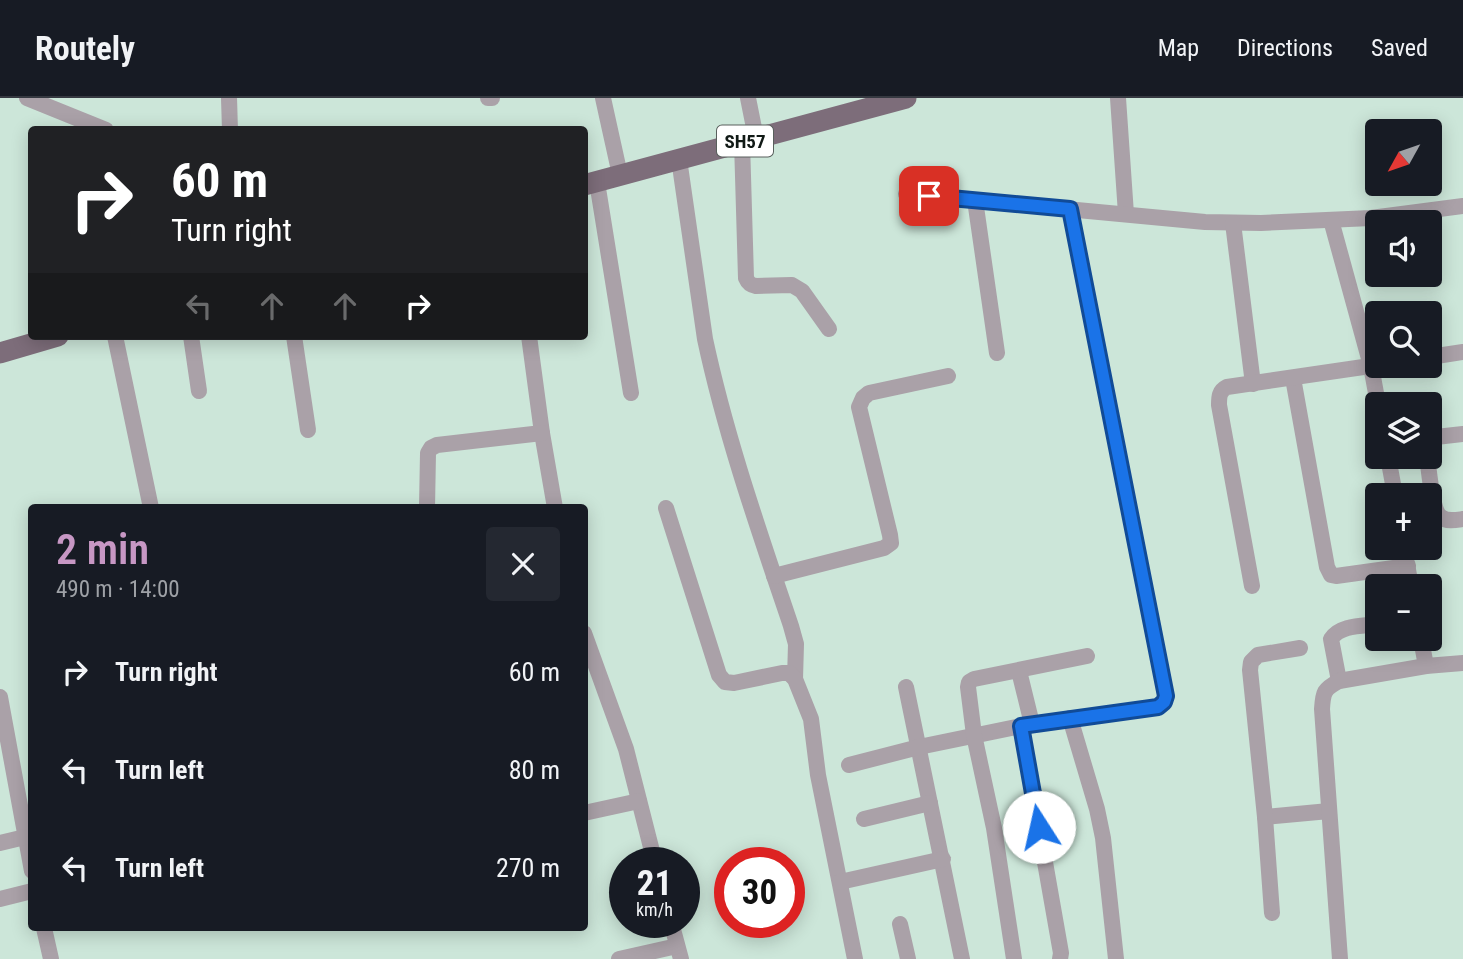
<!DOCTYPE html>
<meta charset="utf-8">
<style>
body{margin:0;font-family:"Roboto Condensed",sans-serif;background:#242831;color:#f1f3f6;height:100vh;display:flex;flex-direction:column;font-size:26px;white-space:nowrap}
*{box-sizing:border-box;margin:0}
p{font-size:23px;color:#9ea1a6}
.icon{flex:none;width:38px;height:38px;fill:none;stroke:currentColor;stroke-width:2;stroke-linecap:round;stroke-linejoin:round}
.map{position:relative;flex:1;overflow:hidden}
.sheet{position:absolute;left:28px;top:406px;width:560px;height:427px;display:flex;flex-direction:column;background:#171b24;border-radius:7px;box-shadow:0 4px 18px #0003}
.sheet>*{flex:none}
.guide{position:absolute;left:28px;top:28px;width:560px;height:214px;border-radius:7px;box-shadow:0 4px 18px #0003;background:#202124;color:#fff;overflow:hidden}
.needle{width:46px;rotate:230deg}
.fabs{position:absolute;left:1365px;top:21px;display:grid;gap:14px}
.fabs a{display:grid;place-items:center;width:77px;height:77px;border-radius:7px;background:#171b24;box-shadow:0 4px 18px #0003;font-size:35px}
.speed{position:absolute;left:609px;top:749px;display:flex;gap:14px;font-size:35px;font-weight:700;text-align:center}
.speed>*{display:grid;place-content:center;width:91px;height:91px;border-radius:50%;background:#171b24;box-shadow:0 4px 18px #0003;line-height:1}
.speed small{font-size:18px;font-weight:400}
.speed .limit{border:10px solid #d22;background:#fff;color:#111}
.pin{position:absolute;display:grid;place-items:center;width:60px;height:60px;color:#fff;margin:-30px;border-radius:14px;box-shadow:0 4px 10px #0006}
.me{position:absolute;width:77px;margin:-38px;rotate:350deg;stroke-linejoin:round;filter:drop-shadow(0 0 5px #0008)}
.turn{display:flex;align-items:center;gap:24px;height:147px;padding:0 28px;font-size:32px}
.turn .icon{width:91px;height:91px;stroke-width:2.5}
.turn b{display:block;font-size:49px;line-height:60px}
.lanes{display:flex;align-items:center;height:66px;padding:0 28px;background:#0003;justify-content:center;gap:35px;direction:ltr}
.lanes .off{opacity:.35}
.round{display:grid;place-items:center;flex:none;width:74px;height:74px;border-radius:7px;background:#242831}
.head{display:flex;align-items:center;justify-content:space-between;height:119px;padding:0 28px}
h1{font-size:42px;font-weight:600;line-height:52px;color:#c797c4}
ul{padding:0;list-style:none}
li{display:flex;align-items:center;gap:21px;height:98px;padding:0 28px}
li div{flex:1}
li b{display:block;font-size:26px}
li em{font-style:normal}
header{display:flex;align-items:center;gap:42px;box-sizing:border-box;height:98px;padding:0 35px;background:#171b24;border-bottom:2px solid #363941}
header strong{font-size:33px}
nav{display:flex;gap:38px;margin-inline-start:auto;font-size:24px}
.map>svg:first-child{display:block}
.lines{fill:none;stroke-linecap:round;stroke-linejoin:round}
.minor{stroke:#aaa1a8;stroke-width:16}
.major{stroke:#7d6d7a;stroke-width:21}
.route-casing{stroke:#114b97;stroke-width:18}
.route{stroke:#1a73e8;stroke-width:12}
.labels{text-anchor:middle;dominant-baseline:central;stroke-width:7;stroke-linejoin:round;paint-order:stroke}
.shield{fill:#fff;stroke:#585f5c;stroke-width:2}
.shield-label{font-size:19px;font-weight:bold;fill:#111a16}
</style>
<header>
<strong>Routely</strong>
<nav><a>Map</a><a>Directions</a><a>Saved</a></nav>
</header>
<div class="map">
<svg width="1463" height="861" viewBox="0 0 1463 861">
<rect width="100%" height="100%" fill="#cce6d9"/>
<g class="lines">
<!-- minor -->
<g class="minor">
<path d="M 27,0 L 106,32"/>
<path d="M 229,0 L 230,32"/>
<path d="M 488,0 L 492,0"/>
<path d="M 603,0 L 620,77"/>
<path d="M 748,0 L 756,40"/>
<path d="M 1118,0 L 1126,116"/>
<path d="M 742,44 L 746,180 C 748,185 750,187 756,188 L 792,187 L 802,193 L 829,231"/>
<path d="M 679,61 L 705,241 C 726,339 759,433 791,528 L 796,546 L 795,581"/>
<path d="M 597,84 L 631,295"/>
<path d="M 906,96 L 1205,124 L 1261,125 L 1371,120 L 1463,108"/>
<path d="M 975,102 L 997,255"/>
<path d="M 1331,122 L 1371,268 L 1378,306"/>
<path d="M 1233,125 L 1253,286"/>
<path d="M 115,238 L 151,410"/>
<path d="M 191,238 L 199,293"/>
<path d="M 294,238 L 308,332"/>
<path d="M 529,238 L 542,335 L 555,410"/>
<path d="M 1430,259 L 1463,254"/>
<path d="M 1293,280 L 1327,469 L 1331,477 L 1336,478 L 1408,468"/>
<path d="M 1430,343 L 1436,339 L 1463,336"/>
<path d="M 1388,359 L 1395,397"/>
<path d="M 1427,359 C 1429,371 1432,413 1441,419 C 1447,424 1456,422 1463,421"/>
<path d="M 427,410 L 428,355 L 431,350 L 437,347 L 542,335"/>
<path d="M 666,410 L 719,577 L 725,584 L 734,585 L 782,575 L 789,575 L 795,581 L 811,621 L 818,677 L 855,861"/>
<path d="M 1404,450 L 1411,488"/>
<path d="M 774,478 L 884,450 L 891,445 L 890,437 L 859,309 L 863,300 L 869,295 L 948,278"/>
<path d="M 1252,488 L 1219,307 C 1219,299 1219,293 1227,289 L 1377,267"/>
<path d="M 584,535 L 626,651 L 655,765"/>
<path d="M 1421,541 L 1426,568"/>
<path d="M 1019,573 L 1032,626"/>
<path d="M 1339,583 L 1331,541 C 1340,527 1362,528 1377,526"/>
<path d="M 906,589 L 962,861"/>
<path d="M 0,599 L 32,773"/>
<path d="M 1070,620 L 1097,711 L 1103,740 L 1116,861"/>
<path d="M 1021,628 L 1061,855 L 1060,861"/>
<path d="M 849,667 L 919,649 L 1021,628 L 1158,609 L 1164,604 L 1166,598 L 1070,111"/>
<path d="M 584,715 L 639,703"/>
<path d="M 1265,719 L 1329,713"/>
<path d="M 864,721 L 930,705"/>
<path d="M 0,745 L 25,739"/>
<path d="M 840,784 L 943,761"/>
<path d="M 0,801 L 32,793"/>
<path d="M 1272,815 L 1265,719 L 1250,572 L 1251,564 L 1258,557 L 1300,550"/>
<path d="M 671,824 L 681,861"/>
<path d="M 900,826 L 908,861"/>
<path d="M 44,830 L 51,861"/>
<path d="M 619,861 L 677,848"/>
<path d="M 1014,861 L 994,730 L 974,637 L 968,589 L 969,584 L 974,581 L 1087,558"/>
<path d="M 1340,861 L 1322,611 C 1323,594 1324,591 1339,583 L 1426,568 L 1463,565"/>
</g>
<!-- major -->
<g class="major">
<path d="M 584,87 L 906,0"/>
<path d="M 0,255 L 58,238"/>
</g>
</g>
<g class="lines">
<!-- route casing -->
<g class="route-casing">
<path id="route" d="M 929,98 L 1070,111 L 1166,598 L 1164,604 L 1158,609 L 1021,628 L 1039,729"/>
</g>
<!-- route -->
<use href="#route" class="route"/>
</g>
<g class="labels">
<!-- shield labels -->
<rect class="shield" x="717" y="27.5" width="56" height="31" rx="5"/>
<g class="shield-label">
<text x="745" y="43">SH57</text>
</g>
</g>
</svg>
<div class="fabs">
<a><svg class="needle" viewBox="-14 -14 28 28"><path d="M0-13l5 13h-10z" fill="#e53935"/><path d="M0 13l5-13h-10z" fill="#9ea1a6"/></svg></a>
<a><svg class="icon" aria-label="sound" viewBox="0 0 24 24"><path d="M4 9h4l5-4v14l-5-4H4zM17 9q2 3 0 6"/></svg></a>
<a><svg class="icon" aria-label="search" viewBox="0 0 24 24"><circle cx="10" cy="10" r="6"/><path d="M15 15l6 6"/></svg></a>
<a><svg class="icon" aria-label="layers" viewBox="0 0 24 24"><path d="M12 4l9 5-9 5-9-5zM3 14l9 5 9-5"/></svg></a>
<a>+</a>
<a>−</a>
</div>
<div class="speed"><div>21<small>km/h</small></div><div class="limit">30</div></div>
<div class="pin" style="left:929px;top:98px;background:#d93025"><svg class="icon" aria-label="arrive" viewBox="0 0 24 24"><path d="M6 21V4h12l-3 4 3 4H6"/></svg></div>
<svg class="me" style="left:1039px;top:729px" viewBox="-20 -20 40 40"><circle r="19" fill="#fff"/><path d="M0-13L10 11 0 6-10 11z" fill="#1a73e8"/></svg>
<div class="guide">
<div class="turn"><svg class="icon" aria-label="right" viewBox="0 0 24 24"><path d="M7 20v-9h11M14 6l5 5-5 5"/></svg><div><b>60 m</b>Turn right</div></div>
<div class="lanes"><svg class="icon off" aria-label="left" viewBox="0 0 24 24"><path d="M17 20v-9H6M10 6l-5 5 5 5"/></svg><svg class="icon off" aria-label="ahead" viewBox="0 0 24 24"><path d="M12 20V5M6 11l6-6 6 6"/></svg><svg class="icon off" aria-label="ahead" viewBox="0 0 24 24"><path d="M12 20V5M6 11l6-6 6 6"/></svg><svg class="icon" aria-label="right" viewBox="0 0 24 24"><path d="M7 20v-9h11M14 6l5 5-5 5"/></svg></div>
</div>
<section class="sheet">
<div class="head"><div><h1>2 min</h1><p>490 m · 14:00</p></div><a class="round"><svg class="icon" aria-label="close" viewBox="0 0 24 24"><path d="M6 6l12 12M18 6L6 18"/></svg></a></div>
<ul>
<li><svg class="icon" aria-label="right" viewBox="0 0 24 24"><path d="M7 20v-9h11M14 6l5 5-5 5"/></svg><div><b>Turn right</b></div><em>60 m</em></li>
<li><svg class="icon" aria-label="left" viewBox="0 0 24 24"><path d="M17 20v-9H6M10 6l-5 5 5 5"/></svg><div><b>Turn left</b></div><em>80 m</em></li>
<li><svg class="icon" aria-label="left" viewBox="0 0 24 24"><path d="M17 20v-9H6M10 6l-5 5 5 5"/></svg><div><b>Turn left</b></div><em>270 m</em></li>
</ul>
</section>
</div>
